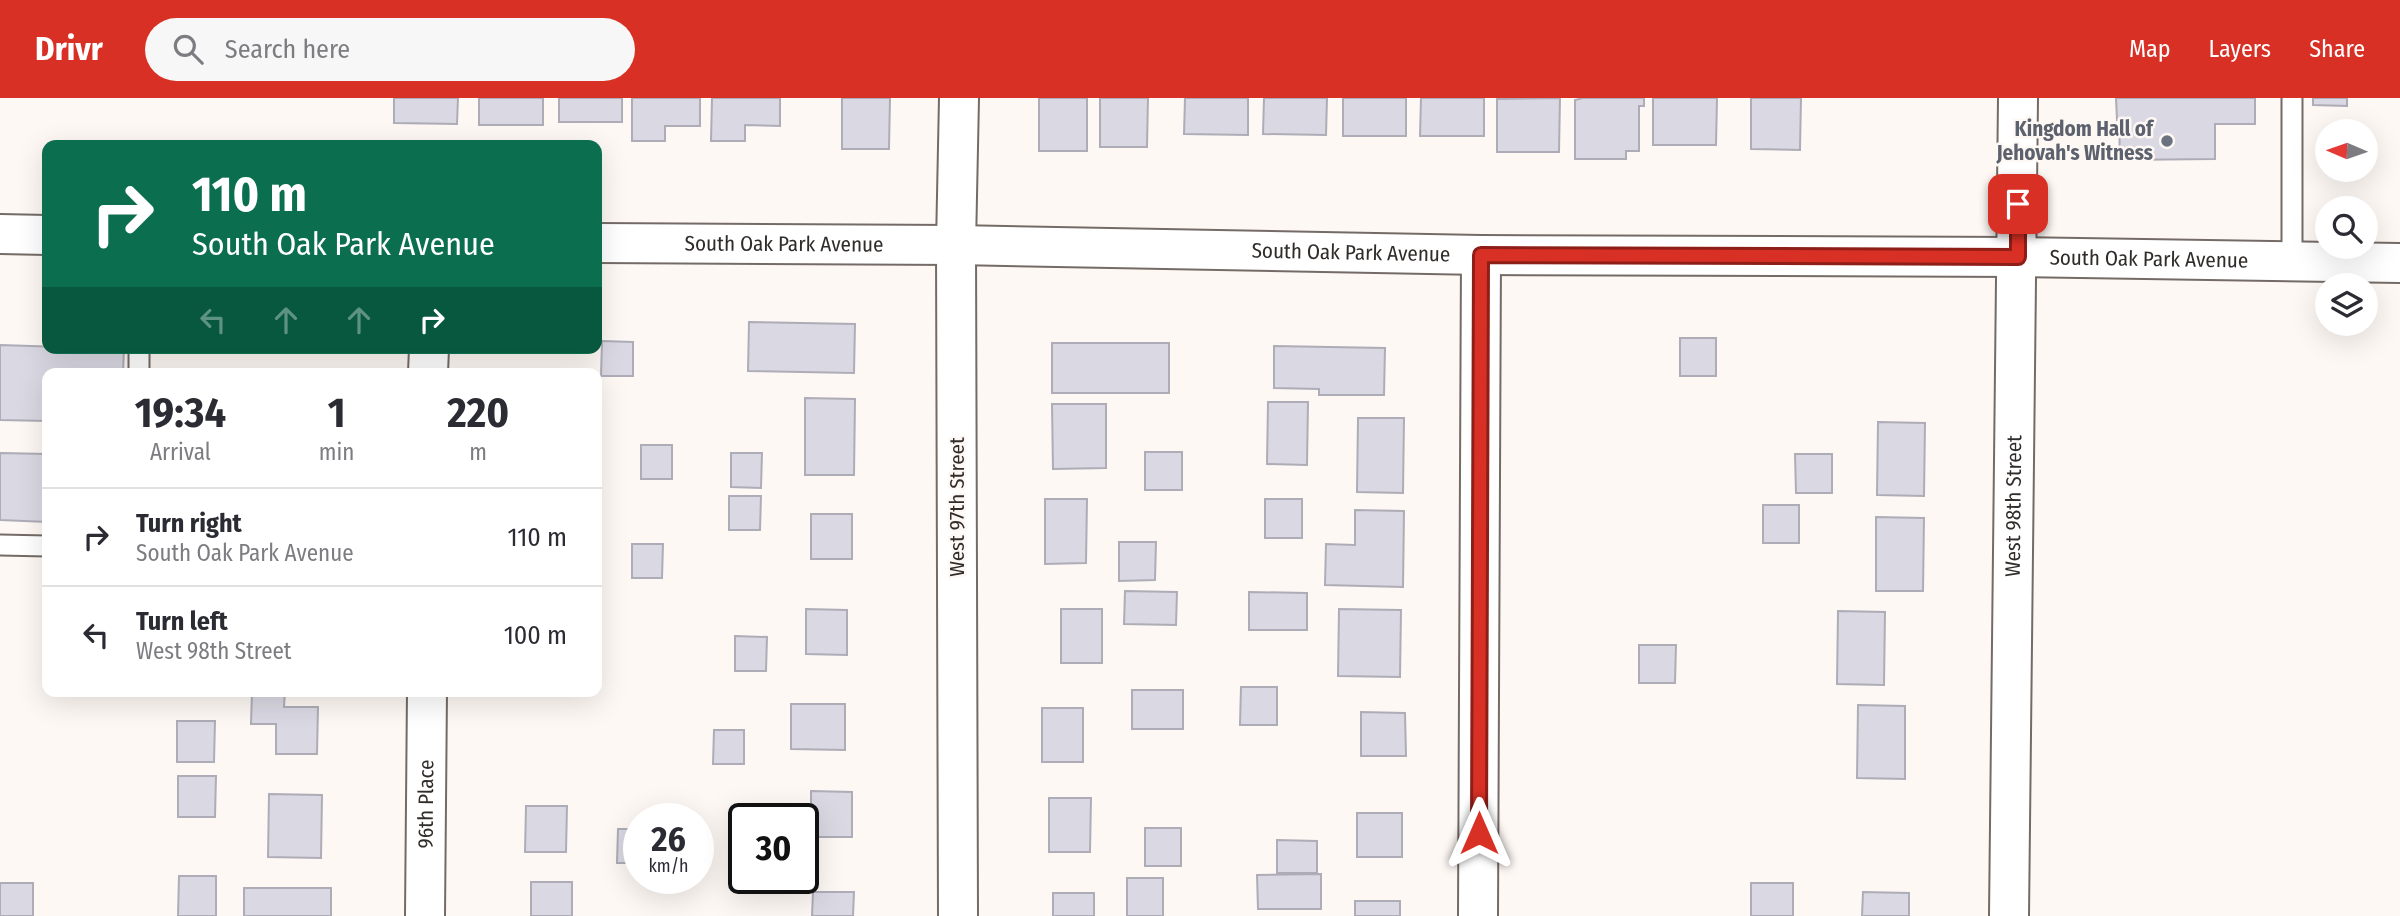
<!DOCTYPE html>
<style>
body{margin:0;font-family:"Fira Sans Condensed",sans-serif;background:#f7f7f7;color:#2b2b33;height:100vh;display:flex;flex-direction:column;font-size:26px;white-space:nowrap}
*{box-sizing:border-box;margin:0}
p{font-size:23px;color:#7c7c81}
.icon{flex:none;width:38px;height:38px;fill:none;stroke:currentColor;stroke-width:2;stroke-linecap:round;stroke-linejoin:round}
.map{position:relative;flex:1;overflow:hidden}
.sheet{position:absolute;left:42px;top:270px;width:560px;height:329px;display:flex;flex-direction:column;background:#fff;border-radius:14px;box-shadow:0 7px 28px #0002}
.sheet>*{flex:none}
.top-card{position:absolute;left:42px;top:42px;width:560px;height:214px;border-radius:14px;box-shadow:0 7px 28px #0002;background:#0b6e4f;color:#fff;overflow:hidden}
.needle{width:46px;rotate:272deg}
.tools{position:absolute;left:2315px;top:21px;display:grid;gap:14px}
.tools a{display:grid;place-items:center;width:63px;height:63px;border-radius:50%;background:#fff;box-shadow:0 7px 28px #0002;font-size:35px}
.speed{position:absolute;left:623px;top:705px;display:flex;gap:14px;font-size:35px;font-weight:700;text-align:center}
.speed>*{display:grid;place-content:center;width:91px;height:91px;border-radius:50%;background:#fff;box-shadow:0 7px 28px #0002;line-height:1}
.speed small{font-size:18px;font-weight:400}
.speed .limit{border:4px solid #111;border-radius:10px;background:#fff;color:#111}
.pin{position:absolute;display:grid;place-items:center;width:60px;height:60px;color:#fff;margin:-30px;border-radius:14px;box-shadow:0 4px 10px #0006}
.me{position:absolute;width:77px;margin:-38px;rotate:0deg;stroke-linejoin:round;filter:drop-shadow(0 0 5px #0008)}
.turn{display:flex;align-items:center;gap:24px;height:147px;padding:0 35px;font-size:32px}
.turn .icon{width:91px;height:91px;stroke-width:2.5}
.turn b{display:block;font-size:49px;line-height:60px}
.lanes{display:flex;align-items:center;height:66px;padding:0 35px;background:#0003;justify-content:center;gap:35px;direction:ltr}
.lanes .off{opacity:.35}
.eta{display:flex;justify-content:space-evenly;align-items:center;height:119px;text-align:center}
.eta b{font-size:42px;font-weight:700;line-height:49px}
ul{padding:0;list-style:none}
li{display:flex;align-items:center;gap:21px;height:98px;padding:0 35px;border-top:2px solid #e1e1e2}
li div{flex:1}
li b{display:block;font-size:26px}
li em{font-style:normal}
header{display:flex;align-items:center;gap:42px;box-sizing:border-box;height:98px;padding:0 35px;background:#d93025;color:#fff}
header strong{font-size:33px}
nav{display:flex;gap:38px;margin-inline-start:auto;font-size:24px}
.search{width:490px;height:63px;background:#f7f7f7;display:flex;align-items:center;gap:18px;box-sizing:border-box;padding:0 24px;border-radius:38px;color:#7c7c81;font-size:26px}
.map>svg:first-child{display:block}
.building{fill:#dad8e2;stroke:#aeacb6;stroke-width:2}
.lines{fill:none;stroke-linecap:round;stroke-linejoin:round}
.lane-casing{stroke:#746b66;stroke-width:23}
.street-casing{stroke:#746b66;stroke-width:42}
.lane{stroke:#fff;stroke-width:19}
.street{stroke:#fff;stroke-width:38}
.route-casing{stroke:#8d1f18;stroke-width:18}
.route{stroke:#d93025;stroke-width:12}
.worship-dot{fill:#6b7280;stroke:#fef8f5;stroke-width:2.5}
.labels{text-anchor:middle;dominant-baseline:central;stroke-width:5;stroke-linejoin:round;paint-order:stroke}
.worship-label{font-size:21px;font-weight:bold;fill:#5b616d;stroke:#fef8f5;text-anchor:end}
.street-label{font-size:21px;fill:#302c2a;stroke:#fef8f5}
</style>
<header>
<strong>Drivr</strong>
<div class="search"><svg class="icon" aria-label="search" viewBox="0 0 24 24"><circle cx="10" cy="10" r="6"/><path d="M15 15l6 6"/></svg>Search here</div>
<nav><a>Map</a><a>Layers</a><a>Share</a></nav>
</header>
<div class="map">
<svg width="2400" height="818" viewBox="0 0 2400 818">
<rect width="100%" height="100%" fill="#fef8f5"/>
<!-- building -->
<g class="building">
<path d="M 394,0 L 458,0 L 457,26 L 394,25 Z"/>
<rect x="479" y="0" width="64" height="27"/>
<rect x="559" y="0" width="63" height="24"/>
<path d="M 632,0 L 700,0 L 700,28 L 665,28 L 665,43 L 632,43 Z"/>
<path d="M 712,0 L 780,0 L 780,28 L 745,27 L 745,43 L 711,43 Z"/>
<path d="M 842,0 L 890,0 L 889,51 L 842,51 Z"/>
<rect x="1039" y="0" width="48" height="53"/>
<path d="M 1100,0 L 1148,0 L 1147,49 L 1100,49 Z"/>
<path d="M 1185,0 L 1248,0 L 1248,37 L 1184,36 Z"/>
<path d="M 1264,0 L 1327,0 L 1326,37 L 1263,36 Z"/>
<rect x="1343" y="0" width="63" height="38"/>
<path d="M 1421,0 L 1484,0 L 1484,38 L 1420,38 Z"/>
<path d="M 1560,0 L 1559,54 L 1497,54 L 1497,1 Z"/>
<path d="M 1583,0 L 1644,0 L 1644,8 L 1639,8 L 1639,53 L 1626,53 L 1626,61 L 1575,61 L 1575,2 Z"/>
<path d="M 1653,0 L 1717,0 L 1716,47 L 1653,47 Z"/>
<path d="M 1751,0 L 1801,0 L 1800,52 L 1751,51 Z"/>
<path d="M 2116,0 L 2255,0 L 2255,26 L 2215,26 L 2215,61 L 2120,62 L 2119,22 L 2117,22 Z"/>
<path d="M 2313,0 L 2347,0 L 2347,8 L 2313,7 Z"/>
<path d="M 749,224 L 855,226 L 854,275 L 748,273 Z"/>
<rect x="1680" y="240" width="36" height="38"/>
<path d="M 602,243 L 633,244 L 633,278 L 601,278 Z"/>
<rect x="1052" y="245" width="117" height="50"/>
<path d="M 0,247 L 124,251 L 123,275 L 47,275 L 47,323 L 0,322 Z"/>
<path d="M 1274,248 L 1385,250 L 1384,297 L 1319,297 L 1319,291 L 1274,290 Z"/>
<path d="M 805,300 L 855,301 L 854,377 L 805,377 Z"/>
<path d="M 1268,304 L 1308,304 L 1307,367 L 1267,366 Z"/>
<path d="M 1052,306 L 1106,306 L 1106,370 L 1053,371 Z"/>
<path d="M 1358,320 L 1404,320 L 1403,395 L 1357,394 Z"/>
<path d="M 1878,324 L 1925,325 L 1924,398 L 1877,397 Z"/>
<rect x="641" y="347" width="31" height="34"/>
<rect x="1145" y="354" width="37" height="38"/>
<path d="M 0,355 L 47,356 L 47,424 L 0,422 Z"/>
<path d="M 731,355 L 762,355 L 761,390 L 731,389 Z"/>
<path d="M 1795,356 L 1832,356 L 1832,395 L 1796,395 Z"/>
<path d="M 729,398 L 761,398 L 760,432 L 729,432 Z"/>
<path d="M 1045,401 L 1087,401 L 1086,465 L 1045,466 Z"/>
<rect x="1265" y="401" width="37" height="39"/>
<rect x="1763" y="407" width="36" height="38"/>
<path d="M 1355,412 L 1404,413 L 1403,489 L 1325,487 L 1326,446 L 1355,447 Z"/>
<rect x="811" y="416" width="41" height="45"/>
<path d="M 1876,419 L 1924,420 L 1923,493 L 1876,493 Z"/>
<path d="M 1119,444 L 1156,444 L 1155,482 L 1119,483 Z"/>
<path d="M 632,446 L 663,446 L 662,480 L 632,480 Z"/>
<path d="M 1125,493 L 1177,494 L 1176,527 L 1124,526 Z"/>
<path d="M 1249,494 L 1307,495 L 1307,532 L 1249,532 Z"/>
<path d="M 806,511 L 847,512 L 847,557 L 806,556 Z"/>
<rect x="1061" y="511" width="41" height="54"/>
<path d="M 1339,511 L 1401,512 L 1400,579 L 1338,578 Z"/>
<path d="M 1838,513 L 1885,514 L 1884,587 L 1837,586 Z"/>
<path d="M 735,538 L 767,539 L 766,573 L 735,573 Z"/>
<path d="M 1639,547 L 1676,547 L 1675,585 L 1639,585 Z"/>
<path d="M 1241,589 L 1277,589 L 1277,627 L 1240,627 Z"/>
<rect x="1132" y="592" width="51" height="39"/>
<path d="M 252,593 L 285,593 L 284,609 L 318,609 L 317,656 L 276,656 L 276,626 L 251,626 Z"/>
<path d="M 791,606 L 845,606 L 845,652 L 791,651 Z"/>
<path d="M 1858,607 L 1905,608 L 1905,681 L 1857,680 Z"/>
<rect x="1042" y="610" width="41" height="54"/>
<path d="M 1361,614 L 1405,615 L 1406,658 L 1361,658 Z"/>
<path d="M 177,623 L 215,623 L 214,664 L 177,664 Z"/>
<path d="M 714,632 L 744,632 L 744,666 L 713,666 Z"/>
<path d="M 178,678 L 216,678 L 215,719 L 178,719 Z"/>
<path d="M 811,693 L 852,694 L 852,739 L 811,739 Z"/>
<path d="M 269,696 L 322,697 L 321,760 L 268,759 Z"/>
<path d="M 1049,700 L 1091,700 L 1090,754 L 1049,754 Z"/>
<path d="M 526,708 L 567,708 L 566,754 L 525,754 Z"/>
<rect x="1357" y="715" width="45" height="44"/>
<rect x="1145" y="730" width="36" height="38"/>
<path d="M 618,731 L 639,731 L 639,765 L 617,765 Z"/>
<path d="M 1277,742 L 1317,743 L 1317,775 L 1277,775 Z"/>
<path d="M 1321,776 L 1321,811 L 1258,811 L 1257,777 Z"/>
<path d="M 179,778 L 216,778 L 216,818 L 178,818 Z"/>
<rect x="1127" y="780" width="36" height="38"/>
<rect x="531" y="784" width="41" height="34"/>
<rect x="0" y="785" width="33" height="33"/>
<rect x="1751" y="785" width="42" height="33"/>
<rect x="244" y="790" width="87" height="28"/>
<path d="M 813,794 L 854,794 L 853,818 L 812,818 Z"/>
<path d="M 1863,794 L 1909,795 L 1909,818 L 1862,818 Z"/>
<rect x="1053" y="795" width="41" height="23"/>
<rect x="1355" y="803" width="45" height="15"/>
</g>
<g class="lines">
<!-- lane casing -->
<g class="lane-casing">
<g id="lane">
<path d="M 2292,0 L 2292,163"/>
<path d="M 139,275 L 139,250"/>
<path d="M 0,447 L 47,448"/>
</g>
</g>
<!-- street casing -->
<g class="street-casing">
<g id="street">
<path d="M 0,136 L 47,137"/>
<path id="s1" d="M 597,145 L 956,147 L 1481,157 L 2018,159 L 2400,165"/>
<path d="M 428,275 L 429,250"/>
<path id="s2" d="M 425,818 L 427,593"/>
<path d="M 958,818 L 956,147 L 959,0"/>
<path d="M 1478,818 L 1481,157"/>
<path id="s3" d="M 2009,818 L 2018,0"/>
</g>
</g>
<!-- lane -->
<use href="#lane" class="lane"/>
<!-- street -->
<use href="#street" class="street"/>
</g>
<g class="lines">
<!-- route casing -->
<g class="route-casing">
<path id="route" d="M 1479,735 L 1481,157 L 2018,159 L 2018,106"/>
</g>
<!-- route -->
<use href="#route" class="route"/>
</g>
<!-- markers -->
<circle class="worship-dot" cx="2167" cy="43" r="7"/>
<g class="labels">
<!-- worship labels -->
<g class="worship-label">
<text x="2153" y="31">Kingdom Hall of<tspan x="2153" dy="24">Jehovah's Witness</tspan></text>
</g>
<!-- street labels -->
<g class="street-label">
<text stroke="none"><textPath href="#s1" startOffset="187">South Oak Park Avenue</textPath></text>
<text stroke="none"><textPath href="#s1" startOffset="754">South Oak Park Avenue</textPath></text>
<text stroke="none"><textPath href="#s1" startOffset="1552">South Oak Park Avenue</textPath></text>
<text transform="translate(957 409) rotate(-90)">West 97th Street</text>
<text stroke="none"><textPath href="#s3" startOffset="410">West 98th Street</textPath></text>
<text stroke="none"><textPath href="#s2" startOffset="112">96th Place</textPath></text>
</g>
</g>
</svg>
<div class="tools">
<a><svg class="needle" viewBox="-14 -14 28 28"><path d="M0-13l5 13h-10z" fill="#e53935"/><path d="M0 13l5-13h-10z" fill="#7c7c81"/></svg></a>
<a><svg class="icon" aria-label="search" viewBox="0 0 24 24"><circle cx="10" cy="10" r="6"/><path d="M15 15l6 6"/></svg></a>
<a><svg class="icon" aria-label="layers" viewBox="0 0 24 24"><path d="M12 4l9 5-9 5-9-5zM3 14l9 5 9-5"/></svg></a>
</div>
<div class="speed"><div>26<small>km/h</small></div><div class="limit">30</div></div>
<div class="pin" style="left:2018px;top:106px;background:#d93025"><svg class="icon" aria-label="arrive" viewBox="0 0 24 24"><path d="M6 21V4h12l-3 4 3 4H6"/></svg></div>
<svg class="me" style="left:1479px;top:735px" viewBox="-20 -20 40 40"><path d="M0-17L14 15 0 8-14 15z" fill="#d93025" stroke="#fff" stroke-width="4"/></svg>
<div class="top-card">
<div class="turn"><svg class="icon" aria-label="right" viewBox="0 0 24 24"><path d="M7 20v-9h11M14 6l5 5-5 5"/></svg><div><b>110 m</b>South Oak Park Avenue</div></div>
<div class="lanes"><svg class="icon off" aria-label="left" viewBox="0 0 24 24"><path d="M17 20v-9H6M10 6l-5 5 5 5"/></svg><svg class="icon off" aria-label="ahead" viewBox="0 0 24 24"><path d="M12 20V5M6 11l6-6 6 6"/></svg><svg class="icon off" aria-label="ahead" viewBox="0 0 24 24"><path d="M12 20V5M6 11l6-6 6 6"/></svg><svg class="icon" aria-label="right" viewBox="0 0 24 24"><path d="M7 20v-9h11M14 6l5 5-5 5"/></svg></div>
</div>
<section class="sheet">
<div class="eta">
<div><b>19:34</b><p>Arrival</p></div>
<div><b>1</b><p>min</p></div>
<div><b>220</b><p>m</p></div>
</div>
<ul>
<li><svg class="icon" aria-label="right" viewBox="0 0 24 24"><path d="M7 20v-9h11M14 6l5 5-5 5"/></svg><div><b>Turn right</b><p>South Oak Park Avenue</p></div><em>110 m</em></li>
<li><svg class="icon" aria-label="left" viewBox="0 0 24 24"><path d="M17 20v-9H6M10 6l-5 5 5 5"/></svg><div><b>Turn left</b><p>West 98th Street</p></div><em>100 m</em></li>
</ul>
</section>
</div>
